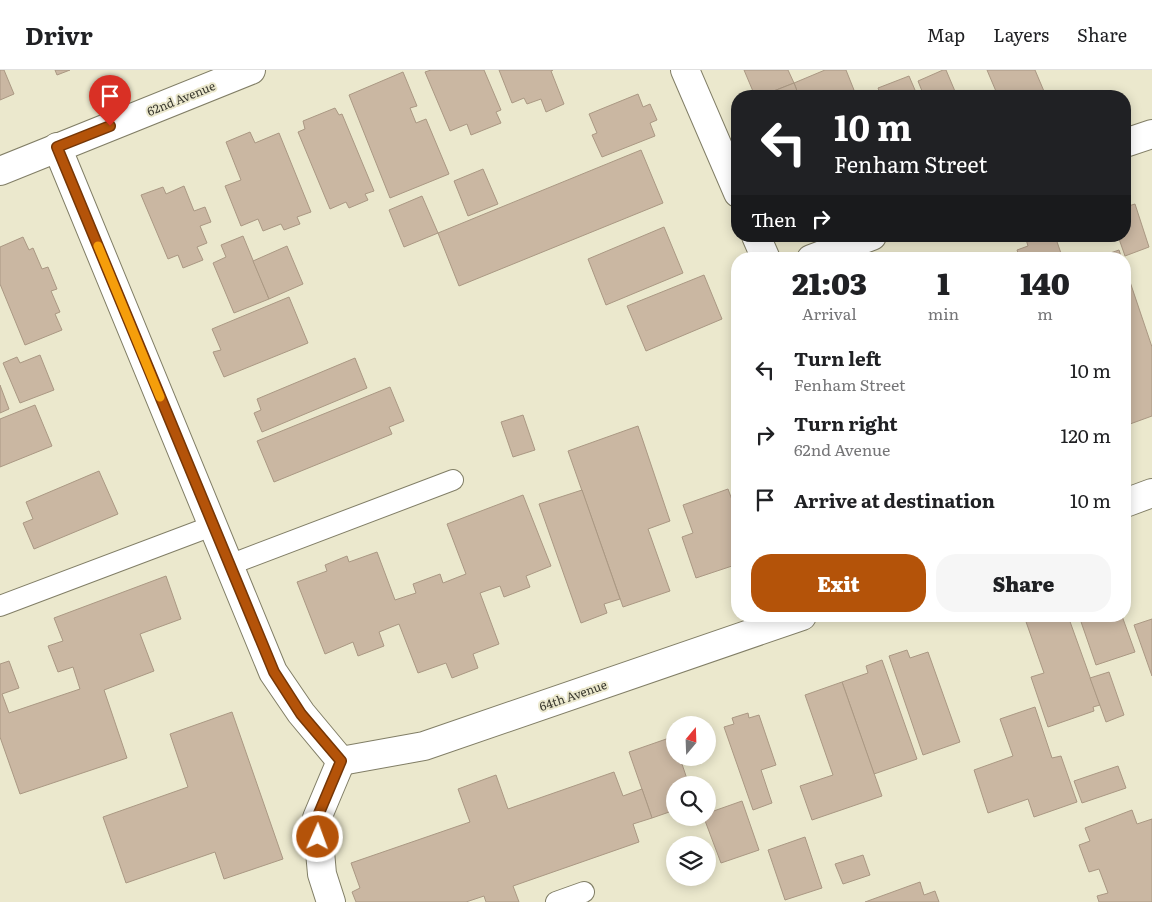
<!DOCTYPE html>
<style>
body{margin:0;font-family:Literata,serif;background:#f6f6f6;color:#202124;height:100vh;display:flex;flex-direction:column;font-size:19px;white-space:nowrap}
*{box-sizing:border-box;margin:0}
p{font-size:16px;color:#757577}
.icon{flex:none;width:28px;height:28px;fill:none;stroke:currentColor;stroke-width:2;stroke-linecap:round;stroke-linejoin:round}
.map{position:relative;flex:1;overflow:hidden}
.panel{position:absolute;left:731px;top:182px;width:400px;height:370px;display:flex;flex-direction:column;background:#fff;border-radius:20px;box-shadow:0 2px 12px #0003}
.panel>*{flex:none}
.hud{position:absolute;left:731px;top:20px;width:400px;height:152px;border-radius:20px;box-shadow:0 2px 12px #0003;background:#202124;color:#fff;overflow:hidden}
.needle{width:32px;rotate:19deg}
.fabs{position:absolute;left:666px;top:646px;display:grid;gap:10px}
.fabs a{display:grid;place-items:center;width:50px;height:50px;border-radius:50%;background:#fff;box-shadow:0 2px 12px #0003;font-size:25px}
.pin{position:absolute;display:grid;place-items:center;width:42px;height:42px;color:#fff;margin:-51px -21px;border-radius:50% 50% 50% 0;rotate:-45deg;box-shadow:0 0 5px #0007}
.pin .icon{rotate:45deg}
.me{position:absolute;width:55px;margin:-28px;rotate:2deg;stroke-linejoin:round;filter:drop-shadow(0 0 4px #0008)}
.turn{display:flex;align-items:center;gap:18px;height:105px;padding:0 20px;font-size:22px}
.turn .icon{width:65px;height:65px;stroke-width:2.5}
.turn b{display:block;font-size:35px;line-height:42px}
.then{display:flex;align-items:center;height:48px;padding:0 20px;background:#0003;gap:10px;font-size:19px}
.eta{display:flex;justify-content:space-evenly;align-items:center;height:85px;text-align:center}
.eta b{font-size:30px;font-weight:800;line-height:35px}
.button{display:flex;gap:10px;margin-top:auto;padding:10px 20px}
.button a{flex:1;height:58px;border-radius:20px;background:#b45309;color:#fff;font-size:20px;font-weight:800;line-height:58px;text-align:center}
.button a+a{background:#f6f6f6;color:#202124}
ul{padding:0;list-style:none}
li{display:flex;align-items:center;gap:15px;height:65px;padding:0 20px}
li div{flex:1}
li b{display:block;font-size:19px}
li em{font-style:normal}
header{display:flex;align-items:center;gap:30px;box-sizing:border-box;height:70px;padding:0 25px;background:#fff;border-bottom:1px solid #e0e0e0}
header strong{font-size:24px}
nav{display:flex;gap:28px;margin-inline-start:auto;font-size:18px}
.map>svg:first-child{display:block}
.building{fill:#cab7a2;stroke:#aa9883}
.lines{fill:none;stroke-linecap:round;stroke-linejoin:round}
.lane-casing{stroke:#817e66;stroke-width:22}
.street-casing{stroke:#817e66;stroke-width:30}
.lane{stroke:#fff;stroke-width:20}
.street{stroke:#fff;stroke-width:28}
.route-casing{stroke:#753606;stroke-width:12}
.route{stroke:#b45309;stroke-width:9}
.slow{stroke:#f59e0b;stroke-width:9}
.labels{text-anchor:middle;dominant-baseline:central;stroke-width:4;stroke-linejoin:round;paint-order:stroke}
.street-label{font-size:12px;fill:#38372d;stroke:#ebe8cd}
</style>
<header>
<strong>Drivr</strong>
<nav><a>Map</a><a>Layers</a><a>Share</a></nav>
</header>
<div class="map">
<svg width="1152" height="832" viewBox="0 0 1152 832">
<rect width="100%" height="100%" fill="#ebe8cd"/>
<!-- building -->
<g class="building">
<path d="M 0,0 L 4,0 L 14,24 L 0,30 Z"/>
<path d="M 55,0 L 70,0 L 57,5 Z"/>
<path d="M 431,0 L 484,0 L 501,40 L 496,42 L 501,53 L 471,65 L 467,54 L 450,61 L 425,2 Z"/>
<path d="M 499,0 L 553,0 L 551,1 L 564,34 L 546,42 L 541,29 L 527,34 L 524,28 L 512,33 Z"/>
<path d="M 744,0 L 788,0 L 794,13 L 761,26 L 755,26 Z"/>
<path d="M 825,0 L 846,0 L 854,20 L 839,26 L 799,26 L 794,13 Z"/>
<path d="M 943,0 L 946,0 L 957,26 L 924,26 L 918,11 Z"/>
<path d="M 987,0 L 1035,0 L 1046,26 L 998,26 Z"/>
<path d="M 403,2 L 417,36 L 410,38 L 416,53 L 426,49 L 449,104 L 390,128 L 349,25 Z"/>
<path d="M 909,6 L 915,20 L 911,22 L 913,26 L 881,26 L 878,18 Z"/>
<path d="M 794,13 L 799,26 L 761,26 Z"/>
<path d="M 638,24 L 643,37 L 650,34 L 657,50 L 650,53 L 655,66 L 602,87 L 592,65 L 597,63 L 589,44 Z"/>
<path d="M 335,38 L 339,45 L 342,44 L 374,121 L 365,124 L 368,130 L 349,138 L 346,132 L 330,139 L 298,62 L 305,59 L 303,51 Z"/>
<path d="M 250,62 L 255,73 L 279,63 L 311,142 L 297,147 L 300,154 L 284,160 L 281,154 L 263,161 L 258,149 L 241,156 L 225,116 L 241,110 L 226,72 Z"/>
<path d="M 641,80 L 663,133 L 459,216 L 438,163 Z"/>
<path d="M 483,99 L 498,134 L 468,146 L 454,111 Z"/>
<path d="M 184,116 L 194,141 L 205,137 L 211,152 L 200,156 L 207,173 L 197,177 L 203,190 L 183,198 L 178,185 L 168,189 L 141,125 L 163,117 L 166,124 Z"/>
<path d="M 422,126 L 438,163 L 404,177 L 389,140 Z"/>
<path d="M 1135,134 L 1149,177 L 1125,186 L 1118,166 L 1125,166 L 1125,137 Z"/>
<path d="M 664,157 L 683,203 L 606,235 L 588,189 Z"/>
<path d="M 243,166 L 269,229 L 234,243 L 213,193 L 226,187 L 221,175 Z"/>
<path d="M 1025,166 L 1055,166 L 1063,189 L 1020,189 L 1017,180 L 1028,176 Z"/>
<path d="M 23,167 L 29,180 L 33,178 L 42,199 L 48,197 L 57,219 L 51,221 L 60,242 L 55,244 L 62,260 L 25,275 L 0,214 L 0,177 Z"/>
<path d="M 287,176 L 303,214 L 269,229 L 253,191 Z"/>
<path d="M 1119,180 L 1122,189 L 1093,189 Z"/>
<path d="M 1125,197 L 1152,277 L 1152,346 L 1130,354 L 1125,340 Z"/>
<path d="M 704,205 L 722,249 L 646,281 L 627,236 Z"/>
<path d="M 289,227 L 308,273 L 224,307 L 213,282 L 221,280 L 212,259 Z"/>
<path d="M 40,285 L 54,320 L 20,333 L 3,293 L 17,287 L 20,293 Z"/>
<path d="M 355,288 L 367,318 L 262,362 L 254,343 L 261,340 L 257,329 Z"/>
<path d="M 0,315 L 9,339 L 0,343 Z"/>
<path d="M 390,317 L 404,351 L 389,357 L 392,364 L 274,412 L 257,371 Z"/>
<path d="M 35,335 L 52,376 L 0,397 L 0,349 Z"/>
<path d="M 523,345 L 535,380 L 513,387 L 501,352 Z"/>
<path d="M 638,356 L 670,451 L 648,459 L 670,521 L 623,537 L 568,381 Z"/>
<path d="M 738,362 L 738,379 L 732,364 Z"/>
<path d="M 99,401 L 118,444 L 34,479 L 23,453 L 33,449 L 26,432 Z"/>
<path d="M 728,419 L 738,446 L 738,494 L 696,508 L 682,467 L 693,463 L 683,435 Z"/>
<path d="M 582,420 L 620,529 L 604,534 L 607,543 L 581,553 L 539,434 Z"/>
<path d="M 523,425 L 551,496 L 526,506 L 530,517 L 504,527 L 500,516 L 480,523 L 499,574 L 473,584 L 478,598 L 452,608 L 446,593 L 418,603 L 399,554 L 379,562 L 384,576 L 358,586 L 353,572 L 325,584 L 297,512 L 327,501 L 325,495 L 347,486 L 349,492 L 377,482 L 395,530 L 416,523 L 413,514 L 440,504 L 443,513 L 466,504 L 447,454 Z"/>
<path d="M 166,506 L 181,549 L 140,564 L 154,601 L 104,620 L 127,688 L 20,724 L 0,667 L 0,594 L 9,591 L 19,618 L 2,624 L 9,643 L 80,619 L 73,597 L 58,602 L 48,576 L 63,571 L 54,548 Z"/>
<path d="M 1024,546 L 1068,546 L 1100,635 L 1093,637 L 1094,641 L 1048,657 L 1031,607 L 1044,603 Z"/>
<path d="M 1079,546 L 1122,546 L 1135,582 L 1096,595 Z"/>
<path d="M 1152,549 L 1152,606 L 1134,555 Z"/>
<path d="M 907,580 L 910,588 L 928,582 L 960,672 L 923,685 L 889,586 Z"/>
<path d="M 882,590 L 917,689 L 874,704 L 842,612 L 868,603 L 866,596 Z"/>
<path d="M 1109,602 L 1124,645 L 1106,652 L 1090,608 Z"/>
<path d="M 842,612 L 882,726 L 812,750 L 800,716 L 833,705 L 805,625 Z"/>
<path d="M 1035,637 L 1052,688 L 1061,686 L 1077,732 L 1034,747 L 1028,729 L 988,743 L 974,700 L 1013,686 L 1000,649 Z"/>
<path d="M 232,642 L 283,789 L 224,809 L 215,782 L 126,813 L 103,747 L 188,717 L 170,664 Z"/>
<path d="M 748,643 L 749,648 L 759,645 L 776,695 L 761,700 L 772,733 L 753,740 L 724,657 L 734,654 L 732,648 Z"/>
<path d="M 672,667 L 675,688 L 680,688 L 689,715 L 675,715 L 675,740 L 652,748 L 629,682 Z"/>
<path d="M 1118,696 L 1126,718 L 1082,733 L 1074,711 Z"/>
<path d="M 614,702 L 623,726 L 642,719 L 652,748 L 633,754 L 639,772 L 513,816 L 519,832 L 486,832 L 484,826 L 466,832 L 356,832 L 352,822 L 360,818 L 351,793 L 470,752 L 458,719 L 496,705 L 508,739 Z"/>
<path d="M 742,731 L 759,780 L 721,793 L 704,748 L 708,748 L 708,743 Z"/>
<path d="M 1132,740 L 1137,754 L 1152,749 L 1152,832 L 1099,832 L 1097,826 L 1108,823 L 1099,799 L 1089,802 L 1079,775 L 1090,771 L 1085,758 Z"/>
<path d="M 805,767 L 822,818 L 785,830 L 768,780 Z"/>
<path d="M 863,785 L 870,805 L 843,814 L 835,794 Z"/>
<path d="M 920,812 L 924,825 L 935,821 L 939,832 L 865,832 Z"/>
</g>
<g class="lines">
<!-- lane casing -->
<g class="lane-casing">
<g id="lane">
<path d="M 229,495 L 453,410"/>
<path d="M 0,536 L 212,456"/>
<path d="M 556,832 L 584,822"/>
</g>
</g>
<!-- street casing -->
<g class="street-casing">
<g id="street">
<path d="M 685,0 L 738,123"/>
<path d="M 1125,73 L 1152,64"/>
<path d="M 57,77 L 273,602 L 301,643 L 341,691"/>
<path d="M 0,101 L 251,0"/>
<path d="M 756,166 L 766,189"/>
<path d="M 811,189 L 872,166"/>
<path d="M 1125,433 L 1152,423"/>
<path d="M 341,691 L 424,676 L 802,546"/>
<path d="M 331,832 L 322,804 L 317,748 L 341,691"/>
</g>
</g>
<!-- lane -->
<use href="#lane" class="lane"/>
<!-- street -->
<use href="#street" class="street"/>
</g>
<g class="lines">
<!-- route casing -->
<g class="route-casing">
<path id="route" d="M 110,56 L 57,77 L 274,602 L 301,644 L 341,691 L 317,748 L 318,767"/>
</g>
<!-- route -->
<use href="#route" class="route"/>
<!-- slow -->
<path class="slow" d="M 98,176 L 160,327"/>
</g>
<g class="labels">
<!-- street labels -->
<g class="street-label">
<text transform="translate(181 28) rotate(-22)">62nd Avenue</text>
<text transform="translate(573 625) rotate(-19)">64th Avenue</text>
</g>
</g>
</svg>
<div class="fabs">
<a><svg class="needle" viewBox="-14 -14 28 28"><path d="M0-13l5 13h-10z" fill="#e53935"/><path d="M0 13l5-13h-10z" fill="#757577"/></svg></a>
<a><svg class="icon" aria-label="search" viewBox="0 0 24 24"><circle cx="10" cy="10" r="6"/><path d="M15 15l6 6"/></svg></a>
<a><svg class="icon" aria-label="layers" viewBox="0 0 24 24"><path d="M12 4l9 5-9 5-9-5zM3 14l9 5 9-5"/></svg></a>
</div>
<div class="pin" style="left:110px;top:56px;background:#d93025"><svg class="icon" aria-label="arrive" viewBox="0 0 24 24"><path d="M6 21V4h12l-3 4 3 4H6"/></svg></div>
<svg class="me" style="left:318px;top:767px" viewBox="-20 -20 40 40"><circle r="17" fill="#b45309" stroke="#fff" stroke-width="3"/><path d="M0-11L8 9 0 5-8 9z" fill="#fff"/></svg>
<div class="hud">
<div class="turn"><svg class="icon" aria-label="left" viewBox="0 0 24 24"><path d="M17 20v-9H6M10 6l-5 5 5 5"/></svg><div><b>10 m</b>Fenham Street</div></div>
<div class="then">Then<svg class="icon" aria-label="right" viewBox="0 0 24 24"><path d="M7 20v-9h11M14 6l5 5-5 5"/></svg></div>
</div>
<section class="panel">
<div class="eta">
<div><b>21:03</b><p>Arrival</p></div>
<div><b>1</b><p>min</p></div>
<div><b>140</b><p>m</p></div>
</div>
<ul>
<li><svg class="icon" aria-label="left" viewBox="0 0 24 24"><path d="M17 20v-9H6M10 6l-5 5 5 5"/></svg><div><b>Turn left</b><p>Fenham Street</p></div><em>10 m</em></li>
<li><svg class="icon" aria-label="right" viewBox="0 0 24 24"><path d="M7 20v-9h11M14 6l5 5-5 5"/></svg><div><b>Turn right</b><p>62nd Avenue</p></div><em>120 m</em></li>
<li><svg class="icon" aria-label="arrive" viewBox="0 0 24 24"><path d="M6 21V4h12l-3 4 3 4H6"/></svg><div><b>Arrive at destination</b></div><em>10 m</em></li>
</ul>
<div class="button"><a>Exit</a><a>Share</a></div>
</section>
</div>
